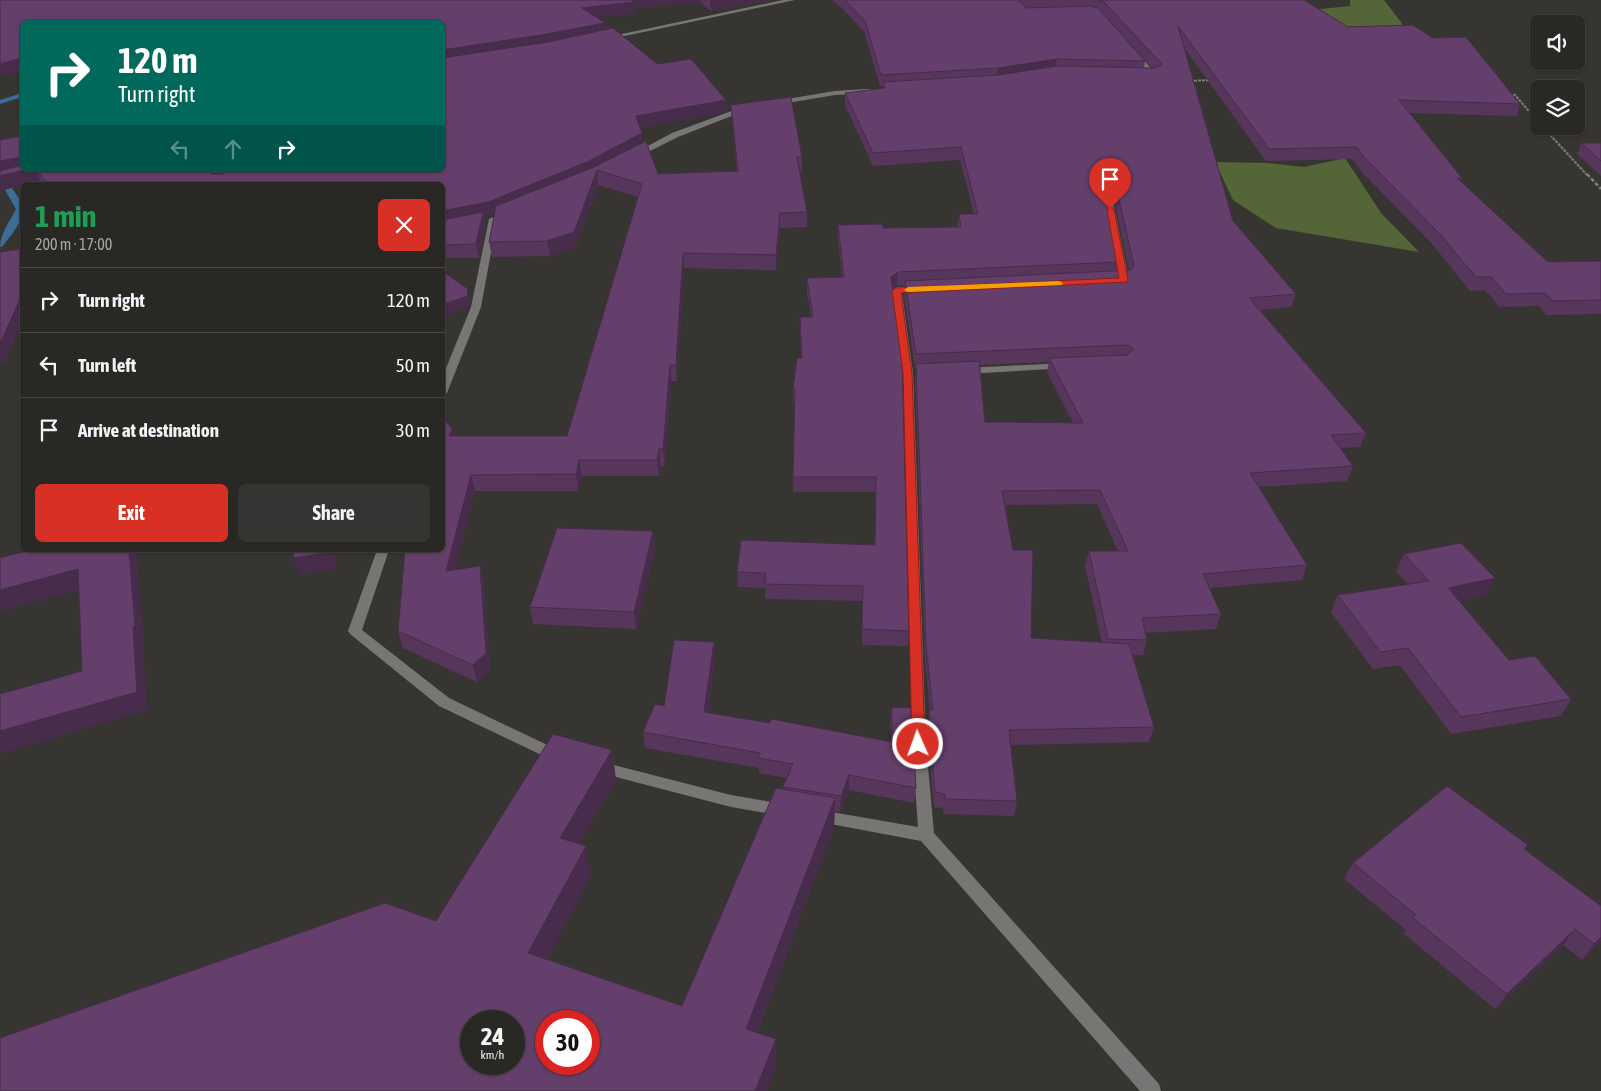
<!DOCTYPE html>
<meta charset="utf-8">
<style>
body{margin:0;font-family:"Asap Condensed",sans-serif;background:#353432;color:#f1f3f6;height:100vh;display:flex;flex-direction:column;font-size:19px;white-space:nowrap}
*{box-sizing:border-box;margin:0}
p{font-size:16px;color:#a5a6a7}
.icon{flex:none;width:28px;height:28px;fill:none;stroke:currentColor;stroke-width:2;stroke-linecap:round;stroke-linejoin:round}
.map{position:relative;flex:1;overflow:hidden}
.details{position:absolute;left:20px;top:182px;width:425px;height:370px;display:flex;flex-direction:column;background:#292825;border-radius:8px;box-shadow:0 1px 4px #0004,0 0 0 1px #454442}
.details>*{flex:none}
.hud{position:absolute;left:20px;top:20px;width:425px;height:152px;border-radius:8px;box-shadow:0 1px 4px #0004,0 0 0 1px #454442;background:#00695c;color:#fff;overflow:hidden}
.fabs{position:absolute;left:1530px;top:15px;display:grid;gap:10px}
.fabs a{display:grid;place-items:center;width:55px;height:55px;border-radius:8px;background:#292825;box-shadow:0 1px 4px #0004,0 0 0 1px #454442;font-size:25px}
.speed{position:absolute;left:460px;top:1010px;display:flex;gap:10px;font-size:25px;font-weight:700;text-align:center}
.speed>*{display:grid;place-content:center;width:65px;height:65px;border-radius:50%;background:#292825;box-shadow:0 1px 4px #0004,0 0 0 1px #454442;line-height:1}
.speed small{font-size:12px;font-weight:400}
.speed .limit{border:8px solid #d22;background:#fff;color:#111}
.pin{position:absolute;display:grid;place-items:center;width:42px;height:42px;color:#fff;margin:-51px -21px;border-radius:50% 50% 50% 0;rotate:-45deg;box-shadow:0 0 5px #0007}
.pin .icon{rotate:45deg}
.me{position:absolute;width:55px;margin:-28px;rotate:358deg;stroke-linejoin:round;filter:drop-shadow(0 0 4px #0008)}
.turn{display:flex;align-items:center;gap:18px;height:105px;padding:0 15px;font-size:22px}
.turn .icon{width:65px;height:65px;stroke-width:2.5}
.turn b{display:block;font-size:35px;line-height:42px}
.lanes{display:flex;align-items:center;height:48px;padding:0 15px;background:#0003;justify-content:center;gap:25px;direction:ltr}
.lanes .off{opacity:.35}
.round{display:grid;place-items:center;flex:none;width:52px;height:52px;border-radius:8px;background:#353432}
.headline{display:flex;align-items:center;justify-content:space-between;height:85px;padding:0 15px}
h1{font-size:30px;font-weight:700;line-height:38px;color:#1e9e55}
.button{display:flex;gap:10px;margin-top:auto;padding:10px 15px}
.button a{flex:1;height:58px;border-radius:8px;background:#d93025;color:#fff;font-size:20px;font-weight:700;line-height:58px;text-align:center}
.button a+a{background:#353432;color:#f1f3f6}
ul{padding:0;list-style:none}
li{display:flex;align-items:center;gap:15px;height:65px;padding:0 15px;border-top:1px solid #454442}
li div{flex:1}
li b{display:block;font-size:19px}
li em{font-style:normal}
.map>svg:first-child{display:block}
.green{fill:#546538}
.lines{fill:none;stroke-linecap:round;stroke-linejoin:round}
.stream{fill:#3b6d96;fill-rule:evenodd}
.path-far1{stroke:#7e7d7a;stroke-width:2;stroke-dasharray:3 1;stroke-linecap:butt}
.path{stroke:#7e7d7a;stroke-width:2.5;stroke-dasharray:4 2;stroke-linecap:butt}
.minor{fill:#777674;fill-rule:evenodd}
.wall{fill:#57365c;fill-rule:evenodd}
.shaded-wall{fill:#472c4b}
.building{fill:#653f6b;stroke:#472c4b;fill-rule:evenodd}
.route{fill:#d93025;stroke:#8d1f18}
.slow{fill:#f59e0b}
</style>
<div class="map">
<svg width="1601" height="1091" viewBox="0 0 1601 1091">
<rect width="100%" height="100%" fill="#373531"/>
<!-- green -->
<g class="green">
<path d="M 1350,0 L 1384,0 L 1410,34 L 1253,16 L 1350,6 Z"/>
<path d="M 1345,158 L 1381,213 L 1419,252 L 1276,228 L 1233,200 L 1215,162 L 1267,163 L 1304,167 Z"/>
</g>
<g class="lines">
<!-- stream -->
<g class="stream">
<path d="M 22,93 L 22,97 L 0,104 L 0,100 Z"/>
<path d="M 9,187 L 12,188 C 15,193 21,200 22,206 C 26,219 10,236 3,246 L 0,247 C 0,234 10,221 16,209 L 5,190 Z"/>
</g>
<!-- path-far1 -->
<g class="path-far1">
<path d="M 1190,81 L 1211,80"/>
<path d="M 1509,95 L 1515,95 L 1539,123"/>
<path d="M 1542,126 L 1588,176"/>
</g>
<!-- path -->
<path class="path" d="M 1587,174 L 1601,189"/>
<!-- minor -->
<g class="minor">
<path d="M 783,0 L 795,0 L 606,40 L 603,38 Z"/>
<path d="M 1131,50 L 1135,50 L 1156,74 L 1156,78 L 1150,78 L 1131,52 Z"/>
<path d="M 867,89 L 870,89 L 870,93 L 835,95 L 775,105 L 771,103 L 775,101 L 835,91 Z"/>
<path d="M 745,106 L 752,108 L 678,137 L 636,158 L 629,156 L 672,133 Z"/>
<path d="M 1107,188 L 1111,191 L 1129,280 L 1118,284 L 1113,281 L 1119,278 L 1103,191 Z"/>
<path d="M 508,210 L 511,211 L 511,215 L 497,220 L 481,307 L 447,393 L 442,396 L 442,378 L 471,307 L 489,219 Z"/>
<path d="M 920,286 L 923,287 L 923,291 L 902,293 L 913,373 L 926,744 L 934,833 L 1159,1084 L 1161,1091 L 1140,1091 L 921,841 L 820,822 L 815,821 L 812,816 L 815,811 L 820,810 L 918,827 L 912,744 L 903,373 L 892,290 L 897,287 Z"/>
<path d="M 1065,363 L 1069,364 L 1070,366 L 1069,368 L 965,374 L 960,371 L 965,368 Z"/>
<path d="M 377,550 L 389,550 L 362,630 L 449,698 L 562,752 L 564,756 L 562,760 L 557,762 L 552,760 L 439,706 L 350,634 L 348,631 Z"/>
<path d="M 598,761 L 731,795 L 783,804 L 788,805 L 791,810 L 788,815 L 783,816 L 731,807 L 593,771 L 591,767 L 593,763 Z"/>
</g>
</g>
<!-- wall -->
<g class="wall">
<path d="M 0,0 L 773,0 L 711,11 L 701,3 L 635,8 L 635,13 L 597,17 L 605,23 L 606,30 L 657,64 L 726,100 L 727,112 L 640,128 L 643,142 L 658,174 L 737,171 L 732,119 L 731,105 L 802,157 L 802,171 L 799,172 L 807,212 L 807,227 L 780,228 L 776,270 L 684,268 L 677,381 L 671,381 L 665,466 L 661,466 L 659,476 L 582,476 L 578,491 L 475,491 L 455,570 L 480,566 L 484,583 L 490,670 L 477,682 L 403,648 L 398,631 L 454,436 L 567,436 L 638,197 L 598,185 L 576,247 L 550,256 L 492,257 L 489,242 L 495,213 L 484,216 L 486,225 L 479,258 L 442,258 L 442,185 L 44,185 L 40,180 L 0,191 L 0,140 L 22,170 L 207,170 L 212,174 L 215,174 L 211,170 L 442,170 Z"/>
<path d="M 832,0 L 1304,0 L 1348,27 L 1520,104 L 1516,116 L 1409,113 L 1462,178 L 1460,181 L 1548,262 L 1601,261 L 1601,314 L 1546,315 L 1539,306 L 1500,307 L 1485,290 L 1470,291 L 1433,245 L 1361,171 L 1353,159 L 1266,161 L 1185,49 L 1233,221 L 1296,294 L 1291,307 L 1260,310 L 1366,433 L 1360,447 L 1340,448 L 1353,466 L 1347,481 L 1259,487 L 1307,565 L 1302,580 L 1210,588 L 1221,614 L 1216,629 L 1145,633 L 1147,640 L 1143,655 L 1132,655 L 1154,727 L 1149,742 L 1011,745 L 1017,801 L 1014,816 L 943,814 L 943,808 L 934,807 L 928,744 L 927,725 L 929,710 L 930,710 L 925,660 L 915,378 L 916,368 L 915,368 L 904,295 L 905,285 L 897,285 L 892,288 L 909,631 L 908,646 L 862,645 L 862,601 L 765,599 L 765,588 L 738,587 L 737,572 L 875,545 L 875,492 L 793,492 L 795,403 L 793,403 L 793,388 L 801,358 L 800,317 L 811,317 L 807,292 L 807,278 L 842,277 L 838,238 L 838,225 L 883,228 L 957,227 L 959,214 L 974,214 L 960,160 L 873,166 L 845,105 L 845,93 L 883,89 L 883,86 L 880,86 L 864,32 L 844,10 ZM 1102,13 L 1152,68 L 1144,68 L 1145,61 ZM 1107,186 L 1112,190 L 1129,270 L 1118,270 L 1119,262 L 1105,188 ZM 1049,362 L 1047,372 L 1073,423 L 985,422 L 980,365 ZM 1097,504 L 1118,551 L 1089,551 L 1085,566 L 1102,642 L 1031,638 L 1013,550 L 1005,505 Z"/>
<path d="M 1582,143 L 1601,143 L 1601,176 L 1577,154 Z"/>
<path d="M 653,531 L 655,548 L 636,629 L 533,624 L 530,607 Z"/>
<path d="M 1404,554 L 1486,595 L 1459,601 L 1509,660 L 1571,699 L 1561,716 L 1451,734 L 1400,665 L 1373,669 L 1331,612 L 1338,595 L 1408,584 L 1396,571 Z"/>
<path d="M 714,642 L 715,657 L 708,713 L 770,723 L 891,741 L 890,722 L 892,707 L 916,788 L 914,803 L 849,790 L 840,812 L 835,811 L 834,827 L 757,1033 L 776,1039 L 776,1066 L 436,921 L 612,750 L 616,780 L 579,844 L 591,875 L 547,959 L 682,1006 L 783,789 L 783,787 L 786,778 L 759,773 L 759,768 L 645,748 L 643,732 Z"/>
<path d="M 1528,845 L 1525,850 L 1601,940 L 1582,960 L 1563,945 L 1495,1009 L 1403,933 L 1406,930 L 1344,879 L 1353,863 Z"/>
</g>
<!-- shaded-wall -->
<g class="shaded-wall">
<path d="M 631,0 L 701,0 L 701,3 L 635,8 L 635,13 L 584,19 L 582,8 Z"/>
<path d="M 710,0 L 773,0 L 711,11 Z"/>
<path d="M 605,23 L 606,34 L 442,62 L 442,50 Z"/>
<path d="M 22,58 L 22,71 L 0,76 L 0,64 Z"/>
<path d="M 1057,59 L 1055,70 L 997,79 L 998,68 Z"/>
<path d="M 726,100 L 727,112 L 637,129 L 636,116 Z"/>
<path d="M 642,133 L 643,146 L 588,174 L 490,215 L 484,216 L 486,225 L 479,258 L 476,244 L 442,224 L 442,211 Z"/>
<path d="M 22,157 L 22,170 L 36,170 L 40,180 L 0,191 L 0,161 Z"/>
<path d="M 597,170 L 598,185 L 576,247 L 550,256 L 547,241 Z"/>
<path d="M 1109,173 L 1107,186 L 1101,191 L 1103,179 Z"/>
<path d="M 780,213 L 780,228 L 776,270 L 776,255 Z"/>
<path d="M 683,253 L 684,268 L 677,381 L 676,365 Z"/>
<path d="M 898,272 L 897,285 L 890,290 L 891,277 Z"/>
<path d="M 468,289 L 470,301 L 469,307 L 442,318 L 442,305 Z"/>
<path d="M 22,298 L 22,322 L 5,363 L 0,364 L 0,344 L 20,299 Z"/>
<path d="M 670,365 L 671,381 L 665,466 L 663,449 Z"/>
<path d="M 452,429 L 456,446 L 449,436 Z"/>
<path d="M 659,449 L 661,466 L 659,476 L 657,460 Z"/>
<path d="M 579,460 L 582,476 L 578,491 L 576,474 Z"/>
<path d="M 471,475 L 475,491 L 451,588 L 446,571 Z"/>
<path d="M 653,531 L 655,548 L 636,629 L 634,612 Z"/>
<path d="M 129,550 L 154,550 L 137,555 L 144,644 L 143,645 L 147,710 L 0,754 L 0,731 L 137,692 Z"/>
<path d="M 330,550 L 343,550 L 337,551 L 336,569 L 300,575 L 293,558 Z"/>
<path d="M 480,566 L 484,583 L 490,670 L 477,682 L 473,665 Z"/>
<path d="M 78,569 L 88,588 L 0,611 L 0,590 Z"/>
<path d="M 1495,578 L 1486,595 L 1439,605 L 1448,588 Z"/>
<path d="M 714,642 L 715,657 L 706,728 L 704,712 Z"/>
<path d="M 612,750 L 616,780 L 566,867 L 560,838 Z"/>
<path d="M 849,775 L 849,790 L 840,812 L 841,796 Z"/>
<path d="M 835,798 L 834,827 L 748,1056 L 746,1029 Z"/>
<path d="M 586,846 L 591,875 L 536,981 L 528,953 Z"/>
<path d="M 1575,929 L 1563,945 L 1495,1009 L 1507,994 Z"/>
<path d="M 1601,937 L 1601,940 L 1582,960 L 1594,944 Z"/>
<path d="M 776,1039 L 776,1066 L 767,1091 L 755,1091 Z"/>
</g>
<!-- building -->
<g class="building">
<path d="M 0,0 L 633,0 L 634,2 L 582,8 L 605,23 L 547,34 L 442,50 L 442,22 L 22,22 L 22,58 L 0,64 Z"/>
<path d="M 845,0 L 1019,0 L 1026,8 L 1090,6 L 1098,8 L 1145,61 L 1057,59 L 998,68 L 881,75 L 865,21 Z"/>
<path d="M 1097,0 L 1304,0 L 1348,27 L 1413,25 L 1433,38 L 1466,37 L 1520,104 L 1399,100 L 1462,178 L 1457,178 L 1548,262 L 1601,261 L 1601,300 L 1553,301 L 1545,293 L 1506,294 L 1491,277 L 1476,277 L 1438,232 L 1365,158 L 1357,147 L 1269,149 L 1178,26 L 1233,221 L 1296,294 L 1249,298 L 1366,433 L 1331,435 L 1353,466 L 1250,473 L 1307,565 L 1203,574 L 1221,614 L 1142,618 L 1147,640 L 1108,639 L 1089,551 L 1128,551 L 1100,490 L 1002,491 L 1013,550 L 1033,550 L 1031,638 L 1129,644 L 1154,727 L 1009,730 L 1017,801 L 945,799 L 945,794 L 935,792 L 930,729 L 929,710 L 933,710 L 926,645 L 916,364 L 979,361 L 985,422 L 1083,423 L 1049,358 L 1127,355 L 1134,349 L 1127,345 L 916,354 L 905,281 L 1131,270 L 1134,266 L 1114,177 L 1109,173 L 1103,179 L 1119,262 L 898,272 L 891,277 L 902,359 L 909,631 L 862,629 L 863,586 L 765,584 L 766,573 L 737,572 L 741,540 L 875,545 L 876,477 L 793,477 L 795,389 L 793,388 L 797,358 L 802,358 L 800,317 L 813,317 L 807,278 L 844,277 L 838,225 L 883,224 L 883,228 L 961,227 L 959,214 L 978,214 L 961,147 L 873,153 L 845,93 L 885,88 L 883,82 L 998,75 L 1057,66 L 1155,68 L 1160,66 L 1161,63 L 1104,2 Z"/>
<path d="M 613,28 L 657,64 L 691,59 L 726,100 L 636,116 L 642,133 L 587,162 L 488,202 L 442,211 L 442,185 L 48,185 L 37,170 L 207,170 L 212,174 L 223,174 L 223,171 L 222,170 L 442,170 L 442,58 L 548,42 Z"/>
<path d="M 791,97 L 802,157 L 797,157 L 807,212 L 780,213 L 776,255 L 683,253 L 676,365 L 670,365 L 663,449 L 659,449 L 657,460 L 579,460 L 576,474 L 471,475 L 446,571 L 480,566 L 486,653 L 473,665 L 398,631 L 405,550 L 442,550 L 442,416 L 452,429 L 449,436 L 567,436 L 642,184 L 597,170 L 574,232 L 547,241 L 489,242 L 496,206 L 594,167 L 646,141 L 658,174 L 738,171 L 731,105 Z"/>
<path d="M 22,136 L 22,157 L 0,161 L 0,140 Z"/>
<path d="M 1582,143 L 1601,143 L 1601,161 Z"/>
<path d="M 22,165 L 22,170 L 24,170 L 0,176 L 0,171 Z"/>
<path d="M 483,212 L 476,244 L 442,245 L 442,220 Z"/>
<path d="M 22,249 L 22,298 L 20,299 L 0,344 L 0,252 Z"/>
<path d="M 442,271 L 468,289 L 467,296 L 442,305 Z"/>
<path d="M 557,528 L 653,531 L 634,612 L 530,607 Z"/>
<path d="M 1461,543 L 1495,578 L 1448,588 L 1509,660 L 1535,656 L 1571,699 L 1461,717 L 1408,648 L 1380,652 L 1338,595 L 1429,581 L 1404,554 Z"/>
<path d="M 30,550 L 129,550 L 135,626 L 133,627 L 137,692 L 0,731 L 0,694 L 82,671 L 78,569 L 0,590 L 0,558 Z"/>
<path d="M 294,550 L 330,550 L 330,552 L 293,558 Z"/>
<path d="M 674,640 L 714,642 L 704,712 L 770,723 L 771,719 L 892,742 L 892,707 L 911,708 L 916,788 L 849,775 L 841,796 L 783,787 L 793,764 L 758,758 L 760,753 L 643,732 L 655,704 L 664,706 Z"/>
<path d="M 553,734 L 612,750 L 560,838 L 586,846 L 528,953 L 682,1006 L 776,788 L 835,798 L 746,1029 L 776,1039 L 755,1091 L 0,1091 L 0,1038 L 385,903 L 436,921 ZM 471,1021 L 514,1021 L 514,1064 L 471,1064 ZM 546,1021 L 589,1021 L 589,1064 L 546,1064 Z"/>
<path d="M 1447,786 L 1528,845 L 1524,849 L 1601,906 L 1601,937 L 1594,944 L 1575,929 L 1507,994 L 1413,918 L 1416,915 L 1353,863 Z"/>
</g>
<!-- route -->
<path class="route" d="M 1110,206 L 1114,209 L 1128,280 L 1127,282 L 901,293 L 912,373 L 925,744 L 923,748 L 918,749 L 914,748 L 912,744 L 903,373 L 892,290 L 896,288 L 1119,278 L 1107,209 Z"/>
<!-- slow -->
<path class="slow" d="M 1059,281 L 1063,283 L 1062,285 L 908,292 L 904,290 L 908,287 Z"/>
</svg>
<div class="fabs">
<a><svg class="icon" aria-label="sound" viewBox="0 0 24 24"><path d="M4 9h4l5-4v14l-5-4H4zM17 9q2 3 0 6"/></svg></a>
<a><svg class="icon" aria-label="layers" viewBox="0 0 24 24"><path d="M12 4l9 5-9 5-9-5zM3 14l9 5 9-5"/></svg></a>
</div>
<div class="speed"><div>24<small>km/h</small></div><div class="limit">30</div></div>
<div class="pin" style="left:1110px;top:209px;background:#d93025"><svg class="icon" aria-label="arrive" viewBox="0 0 24 24"><path d="M6 21V4h12l-3 4 3 4H6"/></svg></div>
<svg class="me" style="left:918px;top:744px" viewBox="-20 -20 40 40"><circle r="17" fill="#d93025" stroke="#fff" stroke-width="3"/><path d="M0-11L8 9 0 5-8 9z" fill="#fff"/></svg>
<div class="hud">
<div class="turn"><svg class="icon" aria-label="right" viewBox="0 0 24 24"><path d="M7 20v-9h11M14 6l5 5-5 5"/></svg><div><b>120 m</b>Turn right</div></div>
<div class="lanes"><svg class="icon off" aria-label="left" viewBox="0 0 24 24"><path d="M17 20v-9H6M10 6l-5 5 5 5"/></svg><svg class="icon off" aria-label="ahead" viewBox="0 0 24 24"><path d="M12 20V5M6 11l6-6 6 6"/></svg><svg class="icon" aria-label="right" viewBox="0 0 24 24"><path d="M7 20v-9h11M14 6l5 5-5 5"/></svg></div>
</div>
<section class="details">
<div class="headline"><div><h1>1 min</h1><p>200 m · 17:00</p></div><a class="round" style="background:#d93025;color:#fff"><svg class="icon" aria-label="close" viewBox="0 0 24 24"><path d="M6 6l12 12M18 6L6 18"/></svg></a></div>
<ul>
<li><svg class="icon" aria-label="right" viewBox="0 0 24 24"><path d="M7 20v-9h11M14 6l5 5-5 5"/></svg><div><b>Turn right</b></div><em>120 m</em></li>
<li><svg class="icon" aria-label="left" viewBox="0 0 24 24"><path d="M17 20v-9H6M10 6l-5 5 5 5"/></svg><div><b>Turn left</b></div><em>50 m</em></li>
<li><svg class="icon" aria-label="arrive" viewBox="0 0 24 24"><path d="M6 21V4h12l-3 4 3 4H6"/></svg><div><b>Arrive at destination</b></div><em>30 m</em></li>
</ul>
<div class="button"><a>Exit</a><a>Share</a></div>
</section>
</div>
